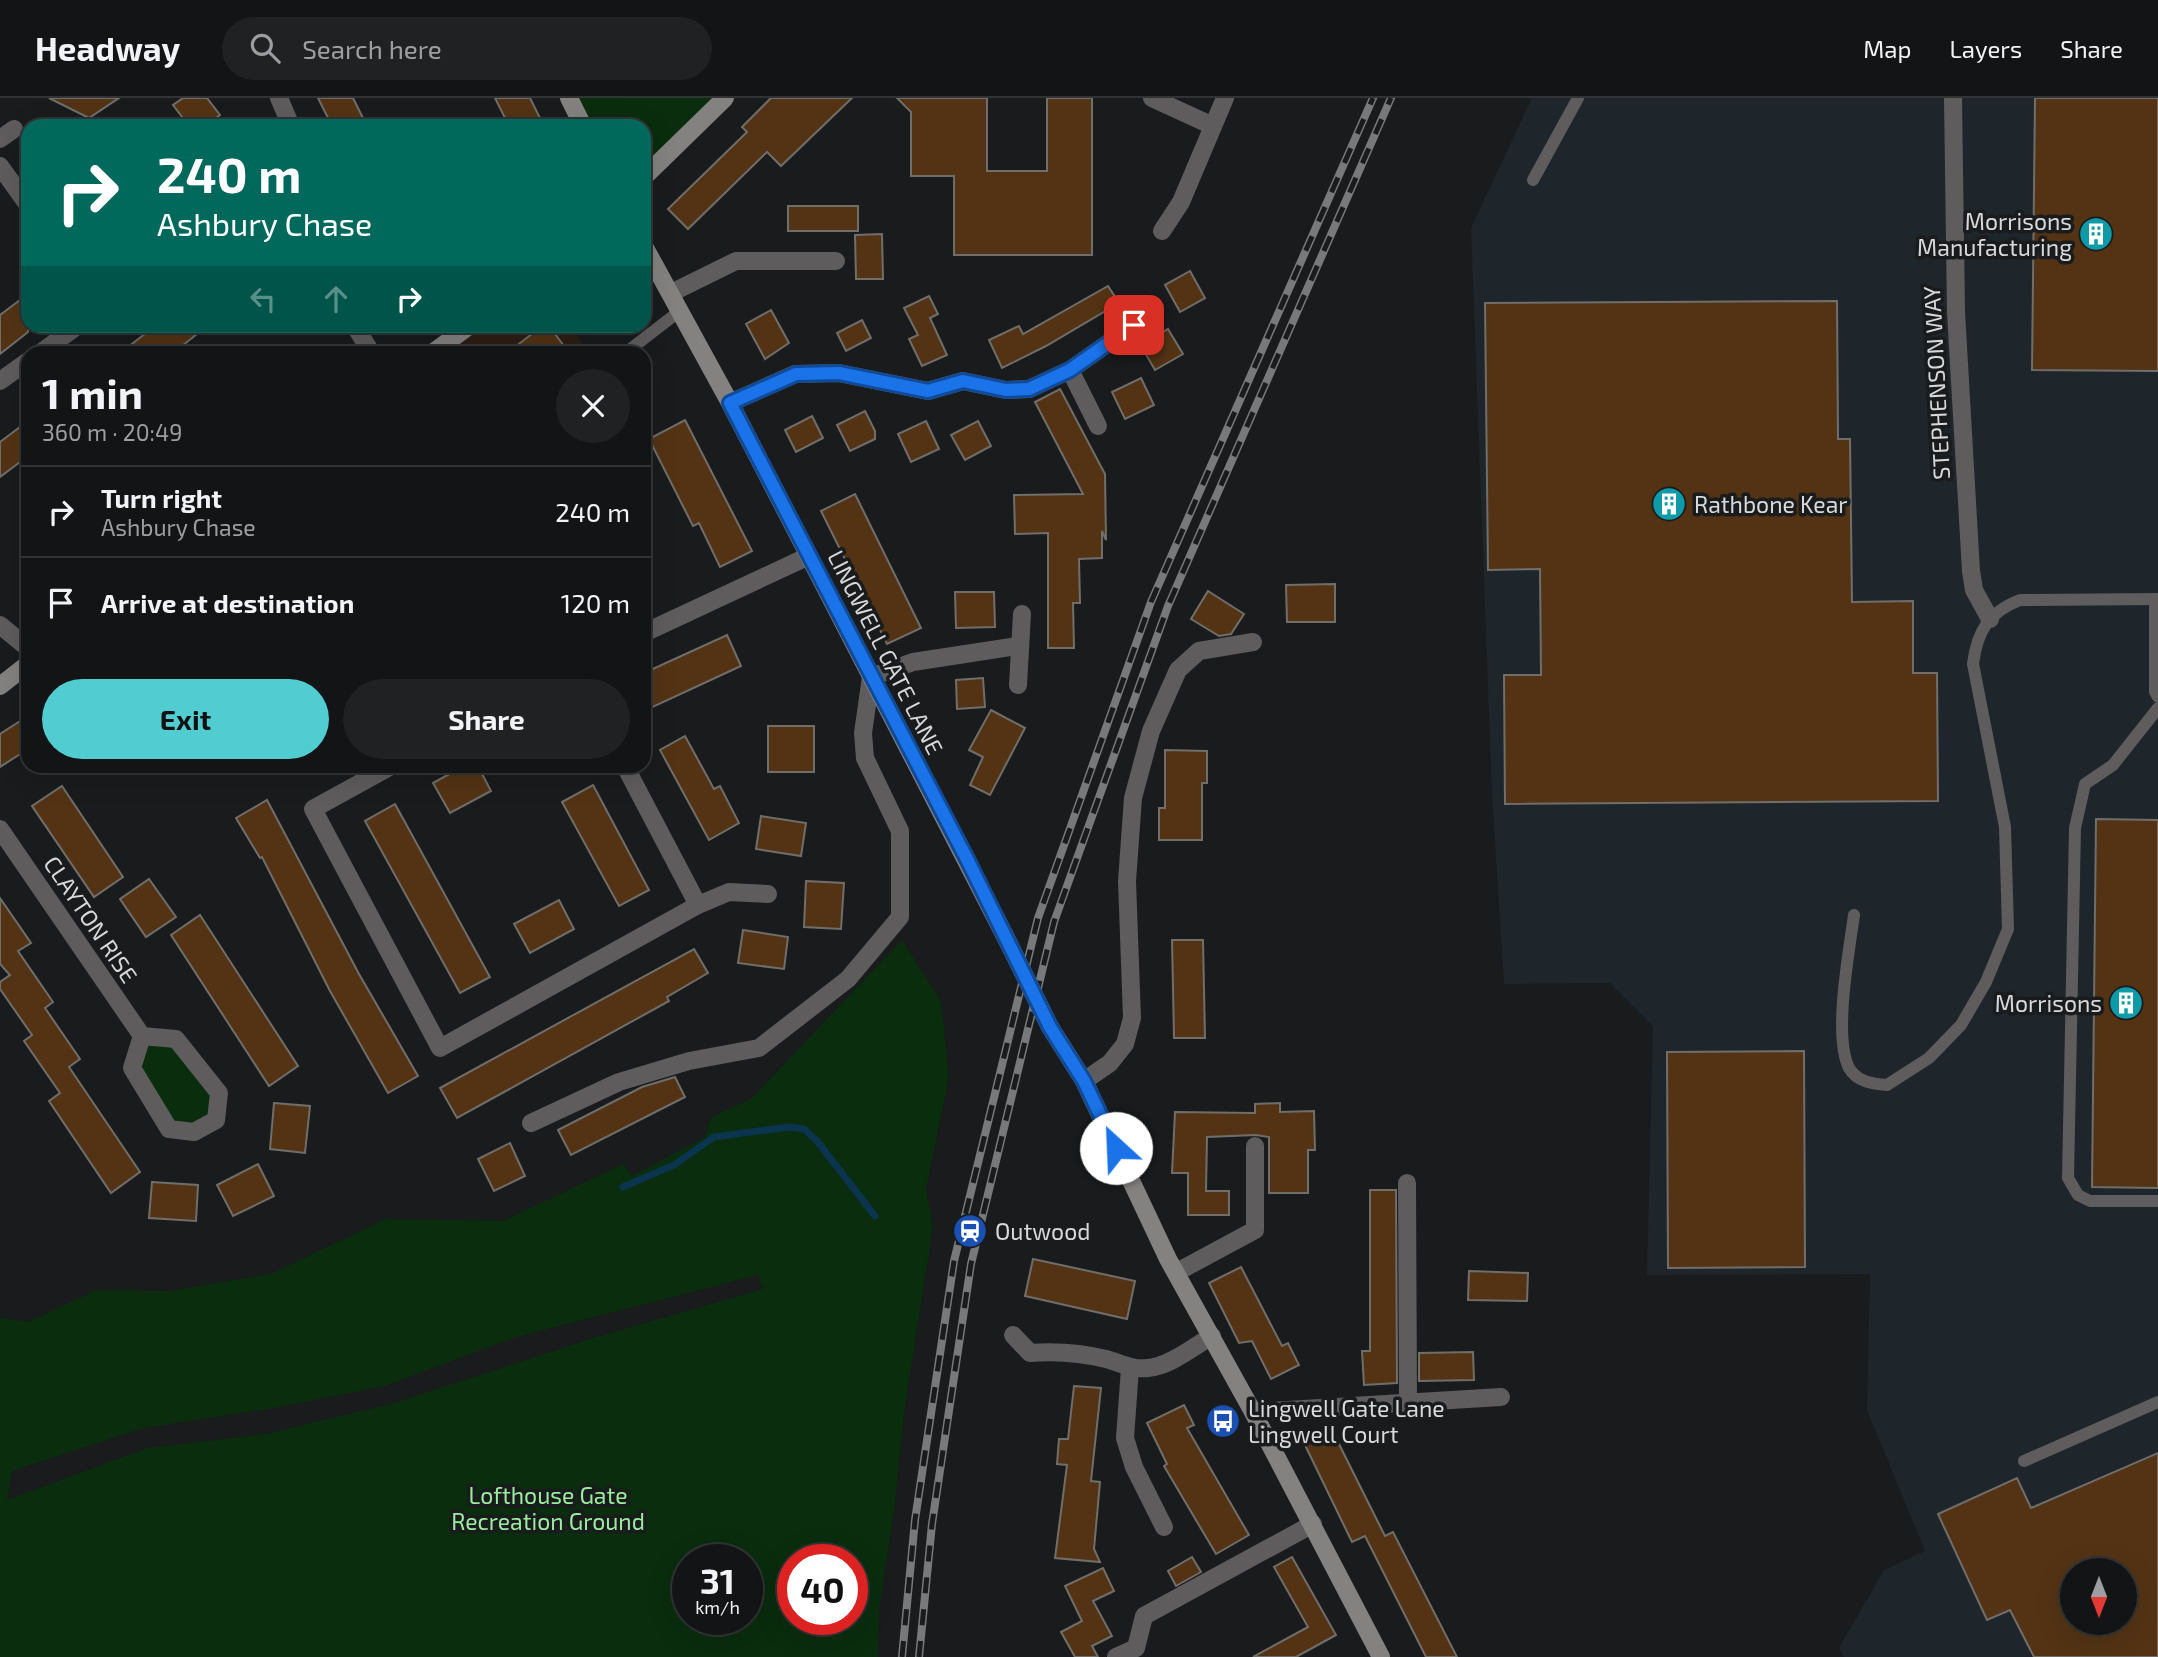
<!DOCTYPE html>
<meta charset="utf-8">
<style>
body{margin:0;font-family:"Exo 2",sans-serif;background:#202123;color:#f1f3f6;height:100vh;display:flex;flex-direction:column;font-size:26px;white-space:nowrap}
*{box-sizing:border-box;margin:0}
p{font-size:23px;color:#9d9ea1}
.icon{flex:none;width:38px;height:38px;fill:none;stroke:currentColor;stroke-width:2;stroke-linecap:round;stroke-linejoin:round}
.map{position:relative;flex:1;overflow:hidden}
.side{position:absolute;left:21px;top:248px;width:630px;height:427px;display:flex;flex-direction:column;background:#131416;border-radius:21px;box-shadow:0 7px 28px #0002,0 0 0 2px #323335}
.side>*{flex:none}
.top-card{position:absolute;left:21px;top:21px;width:630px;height:214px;border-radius:21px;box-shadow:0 7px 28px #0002,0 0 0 2px #323335;background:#00695c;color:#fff;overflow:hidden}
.needle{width:46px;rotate:180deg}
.controls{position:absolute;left:2060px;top:1460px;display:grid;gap:14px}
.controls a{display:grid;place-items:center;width:77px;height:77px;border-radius:50%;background:#131416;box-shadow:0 7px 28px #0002,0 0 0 2px #323335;font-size:35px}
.speed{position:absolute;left:672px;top:1446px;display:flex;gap:14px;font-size:35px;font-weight:700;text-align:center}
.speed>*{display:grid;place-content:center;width:91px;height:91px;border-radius:50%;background:#131416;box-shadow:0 7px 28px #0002,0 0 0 2px #323335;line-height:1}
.speed small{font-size:18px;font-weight:400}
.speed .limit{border:10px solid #d22;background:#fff;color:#111}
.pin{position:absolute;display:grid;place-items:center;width:60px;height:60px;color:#fff;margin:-30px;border-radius:14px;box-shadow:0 4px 10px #0006}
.me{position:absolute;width:77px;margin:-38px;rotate:335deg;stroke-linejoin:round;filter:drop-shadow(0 0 5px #0008)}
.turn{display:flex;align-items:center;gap:24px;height:147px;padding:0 21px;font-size:32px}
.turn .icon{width:91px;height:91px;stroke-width:2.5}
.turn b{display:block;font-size:49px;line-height:60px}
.lanes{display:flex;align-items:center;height:66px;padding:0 21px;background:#0003;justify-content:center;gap:35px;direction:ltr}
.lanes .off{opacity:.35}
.round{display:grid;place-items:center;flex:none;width:74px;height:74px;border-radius:37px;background:#202123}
.summary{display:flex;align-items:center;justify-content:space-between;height:119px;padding:0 21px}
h1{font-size:42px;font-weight:700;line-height:52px}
.cta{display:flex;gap:14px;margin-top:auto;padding:14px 21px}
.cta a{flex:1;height:80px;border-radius:42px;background:#51ccd1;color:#111;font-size:28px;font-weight:700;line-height:80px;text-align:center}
.cta a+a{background:#202123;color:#f1f3f6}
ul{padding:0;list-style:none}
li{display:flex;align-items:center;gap:21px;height:91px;padding:0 21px;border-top:2px solid #323335}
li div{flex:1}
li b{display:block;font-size:26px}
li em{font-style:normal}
header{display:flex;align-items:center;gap:42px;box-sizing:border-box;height:98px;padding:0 35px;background:#131416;border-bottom:2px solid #323335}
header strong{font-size:33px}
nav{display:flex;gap:38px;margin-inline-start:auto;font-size:24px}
.search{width:490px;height:63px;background:#202123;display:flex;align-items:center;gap:18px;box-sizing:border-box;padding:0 24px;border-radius:38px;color:#9d9ea1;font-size:26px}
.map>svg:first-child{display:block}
.commercial{fill:#2e1e15}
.built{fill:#1f262b;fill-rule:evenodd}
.green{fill:#0a2d0e;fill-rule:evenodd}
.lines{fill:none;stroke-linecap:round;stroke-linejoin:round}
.stream{stroke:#0b344e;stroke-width:7}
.building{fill:#533314;stroke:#706e6b;stroke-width:2;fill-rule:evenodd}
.lane{stroke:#5e5c5c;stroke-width:12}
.street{stroke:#5e5c5c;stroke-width:18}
.secondary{stroke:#848181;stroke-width:18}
.rail-casing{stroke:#77797b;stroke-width:8}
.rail{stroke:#191b1d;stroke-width:5;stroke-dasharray:16;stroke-linecap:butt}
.secondary-bridge{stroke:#848181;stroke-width:18}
.route-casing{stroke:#114b97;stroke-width:18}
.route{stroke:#1a73e8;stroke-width:12}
.labels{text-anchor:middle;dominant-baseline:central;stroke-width:7;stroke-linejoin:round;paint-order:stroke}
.poi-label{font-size:23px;fill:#d7d9da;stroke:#191b1d;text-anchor:start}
.street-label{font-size:23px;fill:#d7d9da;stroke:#191b1d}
.park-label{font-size:23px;fill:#99ed9d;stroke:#191b1d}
</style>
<header>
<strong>Headway</strong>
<div class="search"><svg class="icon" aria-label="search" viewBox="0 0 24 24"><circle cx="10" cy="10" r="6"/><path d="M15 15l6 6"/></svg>Search here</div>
<nav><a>Map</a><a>Layers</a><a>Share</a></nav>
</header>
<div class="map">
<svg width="2158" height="1559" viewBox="0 0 2158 1559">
<rect width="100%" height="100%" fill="#191b1d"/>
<!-- commercial -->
<path class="commercial" d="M 469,228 L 571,228 L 588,255 L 431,256 Z"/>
<!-- built -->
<path class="built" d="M 1532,0 L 2158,0 L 2158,1559 L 1844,1559 L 1839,1550 L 1884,1472 L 1925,1453 L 1867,1312 L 1870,1176 L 1647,1177 L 1653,928 L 1610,885 L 1504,886 L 1492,697 L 1471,130 ZM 2072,1472 L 2124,1472 L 2124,1524 L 2072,1524 Z"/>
<!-- green -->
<g class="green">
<path d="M 569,0 L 727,0 L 644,80 L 644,28 L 583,28 Z"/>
<path d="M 902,842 L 941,903 L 949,979 L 926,1091 L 933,1129 L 904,1315 L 894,1414 L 879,1510 L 878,1559 L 0,1559 L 0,1220 L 29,1224 L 96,1192 L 170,1193 L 271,1176 L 385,1121 L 503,1123 L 623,1066 L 632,1078 L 705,1039 L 711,1019 L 751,1001 ZM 758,1177 L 763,1191 L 590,1241 L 394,1305 L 266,1336 L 147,1350 L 7,1402 L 12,1373 L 144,1330 L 274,1310 L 385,1288 L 516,1239 ZM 688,1461 L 747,1461 L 747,1521 L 688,1521 ZM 852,1461 L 852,1521 L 793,1521 L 793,1461 Z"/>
<path d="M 142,938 L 176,941 L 219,995 L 216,1022 L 169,1031 L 132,970 Z"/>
</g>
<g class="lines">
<!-- stream -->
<path class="stream" d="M 623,1089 L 674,1067 L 714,1039 L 789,1029 L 804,1031 L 817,1043 L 875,1118"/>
</g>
<!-- building -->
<g class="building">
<path d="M 49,0 L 119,0 L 89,20 Z"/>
<path d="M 183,0 L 207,0 L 220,17 L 205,28 L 189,28 L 173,7 Z"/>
<path d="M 318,0 L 353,0 L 367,28 L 332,28 Z"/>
<path d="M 495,0 L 530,0 L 540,20 L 525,28 L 509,28 Z"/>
<path d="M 771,0 L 852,0 L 781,68 L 767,54 L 688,131 L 668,111 L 747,34 L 742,29 Z"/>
<path d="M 897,0 L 987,0 L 987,73 L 1047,73 L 1047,0 L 1092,0 L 1092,157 L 954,157 L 954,78 L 911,78 L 911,14 Z"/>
<path d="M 2035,0 L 2158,0 L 2158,273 L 2032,272 Z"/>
<rect x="788" y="108" width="70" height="25"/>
<path d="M 882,136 L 883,181 L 856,181 L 855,137 Z"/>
<path d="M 1190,173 L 1205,200 L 1180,214 L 1165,187 Z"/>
<path d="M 1108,188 L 1119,205 L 1046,248 L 1002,270 L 989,242 L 1019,228 L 1023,236 Z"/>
<path d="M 28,196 L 28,234 L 0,256 L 0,217 Z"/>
<path d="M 929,198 L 938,216 L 930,220 L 947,257 L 922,268 L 909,241 L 918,237 L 904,210 Z"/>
<path d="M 1837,203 L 1838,341 L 1850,341 L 1852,504 L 1913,503 L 1913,575 L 1937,575 L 1938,703 L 1505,706 L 1504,577 L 1541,577 L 1540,471 L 1488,472 L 1485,205 Z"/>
<path d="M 771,212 L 789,245 L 765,261 L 746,226 Z"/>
<path d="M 862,222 L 871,240 L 846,253 L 837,235 Z"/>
<path d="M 155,228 L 207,228 L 172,256 L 119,256 Z"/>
<path d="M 542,228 L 549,228 L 570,256 L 506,256 Z"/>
<path d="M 1168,231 L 1183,256 L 1155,272 L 1141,248 Z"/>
<path d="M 1141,280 L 1154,307 L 1125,321 L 1112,294 Z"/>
<path d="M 1060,291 L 1105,376 L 1106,442 L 1102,433 L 1102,460 L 1079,461 L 1080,505 L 1073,505 L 1074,550 L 1048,550 L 1048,435 L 1015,436 L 1014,397 L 1083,396 L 1035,304 Z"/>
<path d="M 865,313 L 875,333 L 875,341 L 850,353 L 837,327 Z"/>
<path d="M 812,318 L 823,340 L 796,354 L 785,332 Z"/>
<path d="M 685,322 L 752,453 L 720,469 L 699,425 L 693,428 L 649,341 Z"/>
<path d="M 28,323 L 28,358 L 0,379 L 0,344 Z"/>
<path d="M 926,323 L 939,351 L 911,364 L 898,336 Z"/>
<path d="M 978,323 L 991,348 L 965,362 L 951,337 Z"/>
<path d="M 855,396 L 921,530 L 887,546 L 821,413 Z"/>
<path d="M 1335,486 L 1335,524 L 1287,524 L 1286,487 Z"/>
<path d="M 1208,493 L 1244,516 L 1231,536 L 1219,538 L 1191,521 Z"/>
<path d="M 955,494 L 994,494 L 995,529 L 956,530 Z"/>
<path d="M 727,537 L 741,568 L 644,613 L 644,575 Z"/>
<path d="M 983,580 L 985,609 L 957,611 L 956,582 Z"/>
<path d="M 991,612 L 1025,630 L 990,697 L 970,687 L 983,659 L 969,652 Z"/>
<path d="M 28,618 L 28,651 L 0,669 L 0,636 Z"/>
<rect x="768" y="628" width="46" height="46"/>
<path d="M 685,638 L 714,691 L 720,688 L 739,725 L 709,742 L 660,652 Z"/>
<path d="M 1165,652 L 1207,653 L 1207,685 L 1202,685 L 1202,742 L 1159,742 L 1159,710 L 1165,710 Z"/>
<path d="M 464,668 L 478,668 L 491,693 L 450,715 L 433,685 Z"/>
<path d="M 593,687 L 649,792 L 619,808 L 562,704 Z"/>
<path d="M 62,688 L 123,779 L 94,799 L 32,708 Z"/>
<path d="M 267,702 L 359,876 L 418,978 L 388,995 L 330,893 L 262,759 L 260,760 L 236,720 Z"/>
<path d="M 395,706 L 490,879 L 460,895 L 365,723 Z"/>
<path d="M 761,718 L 806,725 L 801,758 L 756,751 Z"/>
<path d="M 2096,721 L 2158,722 L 2158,1090 L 2092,1089 Z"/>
<path d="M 149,781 L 176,819 L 146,839 L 120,801 Z"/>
<path d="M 806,783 L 844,785 L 841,831 L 804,829 Z"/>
<path d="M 0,800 L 31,845 L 18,853 L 53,904 L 45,910 L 80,961 L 69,969 L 140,1074 L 111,1095 L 49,1003 L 60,995 L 24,943 L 32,937 L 0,891 L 0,884 L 10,877 L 0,866 Z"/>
<path d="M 559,802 L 574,831 L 530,855 L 514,826 Z"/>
<path d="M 200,817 L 298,968 L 269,988 L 171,837 Z"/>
<path d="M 743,832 L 788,839 L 784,871 L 738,865 Z"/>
<path d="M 1172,842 L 1203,842 L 1205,940 L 1174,940 Z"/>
<path d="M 694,851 L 708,875 L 667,899 L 669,903 L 457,1020 L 440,990 Z"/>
<path d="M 1804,953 L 1805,1169 L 1668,1170 L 1667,954 Z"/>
<path d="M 675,979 L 685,999 L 571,1057 L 558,1032 L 642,989 Z"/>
<path d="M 274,1005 L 310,1008 L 305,1055 L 270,1051 Z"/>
<path d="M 1280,1005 L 1280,1014 L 1314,1013 L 1315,1052 L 1308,1052 L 1308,1095 L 1269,1095 L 1269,1039 L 1256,1037 L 1207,1039 L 1206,1093 L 1229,1093 L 1229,1117 L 1188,1117 L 1188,1075 L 1172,1075 L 1175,1014 L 1255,1015 L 1255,1006 Z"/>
<path d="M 510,1045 L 525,1078 L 494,1093 L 478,1061 Z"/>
<path d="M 258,1066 L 274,1098 L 233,1118 L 217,1087 Z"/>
<path d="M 152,1084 L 198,1087 L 196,1123 L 149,1120 Z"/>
<path d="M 1370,1092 L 1396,1092 L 1397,1285 L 1364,1287 L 1362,1253 L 1370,1253 Z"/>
<path d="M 1033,1161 L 1135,1183 L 1127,1221 L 1025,1198 Z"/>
<path d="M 1241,1169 L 1282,1248 L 1288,1245 L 1299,1267 L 1271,1281 L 1252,1243 L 1239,1245 L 1209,1185 Z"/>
<path d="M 1469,1173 L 1528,1175 L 1527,1203 L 1468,1202 Z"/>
<path d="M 1473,1254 L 1474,1282 L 1419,1283 L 1419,1255 Z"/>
<path d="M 1074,1288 L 1101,1290 L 1091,1383 L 1100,1384 L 1094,1451 L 1100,1464 L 1055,1460 L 1067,1367 L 1057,1366 L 1059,1341 L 1068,1341 Z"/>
<path d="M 1184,1307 L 1194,1327 L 1187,1330 L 1249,1437 L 1216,1456 L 1164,1368 L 1167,1366 L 1147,1325 Z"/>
<path d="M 1332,1332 L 1385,1438 L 1393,1434 L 1457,1559 L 1426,1559 L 1365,1438 L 1352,1444 L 1304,1345 Z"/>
<path d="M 2158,1355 L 2158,1559 L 2034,1559 L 2010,1512 L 1987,1522 L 1938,1416 L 2017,1380 L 2031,1410 ZM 2072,1472 L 2124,1472 L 2124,1524 L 2072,1524 Z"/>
<path d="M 1192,1459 L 1201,1474 L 1176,1488 L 1168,1473 Z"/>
<path d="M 1292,1459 L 1336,1537 L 1296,1559 L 1253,1559 L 1308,1529 L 1274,1469 Z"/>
<path d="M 1103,1470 L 1114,1493 L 1093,1503 L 1112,1538 L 1092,1548 L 1098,1559 L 1075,1559 L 1061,1534 L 1082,1523 L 1065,1488 Z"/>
</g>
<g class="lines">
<!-- lane -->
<g class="lane">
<path d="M 1533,82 L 1578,0"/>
<path d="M 624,256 L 681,212"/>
<path d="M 2155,501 L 2155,594 L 2158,599"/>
<path d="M 2158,610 L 2113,667 L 2085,686 L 2075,730 L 2068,1080 L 2078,1097 L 2090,1103 L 2158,1103"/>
<path d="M 1854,817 C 1849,854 1833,938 1849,970 C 1857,984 1873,986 1887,987 L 1929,960 L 1961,927 L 1986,884 L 2008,831 L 2005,729 L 1973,566 C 1977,533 1989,514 2020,502 L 2158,501"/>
<path d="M 2024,1363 L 2158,1304"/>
</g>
<!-- street -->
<g class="street">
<path d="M 279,0 L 291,28"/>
<path d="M 1152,0 L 1213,28"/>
<path d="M 1953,0 L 1956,214 L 1971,473 L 1974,492 L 1990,521"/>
<path d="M 0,41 L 14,31"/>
<path d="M 0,68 L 28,107"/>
<path d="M 1162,133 L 1181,104 L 1225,0"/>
<path d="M 671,195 L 736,163 L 836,163"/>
<path d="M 355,228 L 372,256"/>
<path d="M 39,256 L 77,228"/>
<path d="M 1070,272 L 1098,328"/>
<path d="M 0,283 L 28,263"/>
<path d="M 730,305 L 795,276 L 839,275 L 928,293 L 963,283 L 1006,292 L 1029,291 L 1070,272 L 1134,227"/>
<path d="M 0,527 L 28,550"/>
<path d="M 644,535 L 809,458"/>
<path d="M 1018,587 L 1022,516"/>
<path d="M 391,668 L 313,711 L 440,950 L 698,807 L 625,668"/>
<path d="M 0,731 L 142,938 L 176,941 L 219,995 L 216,1022 L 194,1034 L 169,1031 L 132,970 L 142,938"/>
<path d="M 698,807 L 729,794 L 768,796"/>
<path d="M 1084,983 L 1110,965 L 1125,946 L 1132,920 L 1127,783 L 1133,700 L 1151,633 L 1178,572 L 1199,553 L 1253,544"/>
<path d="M 531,1025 L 619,984 L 689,963 L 759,950 L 848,881 L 900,819 L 900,733 L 865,660 L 863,635 L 871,579 L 913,564 L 1018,548"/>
<path d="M 1407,1085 L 1408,1304"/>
<path d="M 1177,1174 L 1255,1132 L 1255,1048"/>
<path d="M 1013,1237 L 1030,1255 C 1055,1253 1082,1255 1106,1261 C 1121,1265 1132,1272 1148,1270 C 1170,1268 1193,1249 1212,1238"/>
<path d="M 1130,1270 L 1125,1340 L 1134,1369 L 1164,1429"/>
<path d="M 1253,1314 L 1501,1299"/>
<path d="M 1116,1559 L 1136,1550 L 1144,1518 L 1313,1426"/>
</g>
<!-- secondary -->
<g class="secondary">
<path d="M 569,0 L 583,28"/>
<path d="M 644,79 L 725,0"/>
<path d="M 644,148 L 730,305 L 1004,836"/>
<path d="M 431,256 L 469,228"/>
<path d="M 0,588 L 28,566"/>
<path d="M 1050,929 L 1084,983 L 1168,1161 L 1253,1314 L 1381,1559"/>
</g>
<!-- rail casing -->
<g class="rail-casing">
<g id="rail">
<path d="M 902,1559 L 915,1422 L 954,1163 L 1038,820 L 1151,504 L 1373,0"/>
<path d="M 919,1559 L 932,1426 L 971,1166 L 1054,824 L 1168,508 L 1391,0"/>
</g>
</g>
<!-- rail -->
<use href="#rail" class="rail"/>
<!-- secondary-bridge -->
<path class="secondary-bridge" d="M 1004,836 L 1050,929"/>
</g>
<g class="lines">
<!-- route casing -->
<g class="route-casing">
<path id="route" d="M 1116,1050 L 1084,983 L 1050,929 L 968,763 L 730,305 L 796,276 L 839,275 L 928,293 L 963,283 L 1006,292 L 1029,291 L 1070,272 L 1134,227"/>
</g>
<!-- route -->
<use href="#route" class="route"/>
</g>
<!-- icons -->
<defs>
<g id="building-disc" transform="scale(1.75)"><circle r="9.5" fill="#0f9aa8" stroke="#191b1d"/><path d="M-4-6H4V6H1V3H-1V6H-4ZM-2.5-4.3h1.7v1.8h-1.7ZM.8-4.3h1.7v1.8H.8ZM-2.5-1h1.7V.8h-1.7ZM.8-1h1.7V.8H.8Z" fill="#fff"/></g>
<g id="station-disc" transform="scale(1.75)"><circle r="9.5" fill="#1a4fb4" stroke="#191b1d"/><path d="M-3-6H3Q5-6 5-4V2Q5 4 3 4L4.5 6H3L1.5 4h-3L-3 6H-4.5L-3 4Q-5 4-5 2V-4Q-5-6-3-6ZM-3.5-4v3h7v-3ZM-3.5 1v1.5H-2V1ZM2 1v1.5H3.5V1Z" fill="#fff"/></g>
<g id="bus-disc" transform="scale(1.75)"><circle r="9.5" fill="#1a4fb4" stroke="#191b1d"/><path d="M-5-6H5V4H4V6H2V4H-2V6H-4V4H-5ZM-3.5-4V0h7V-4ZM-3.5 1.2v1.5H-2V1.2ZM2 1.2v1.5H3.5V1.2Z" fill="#fff"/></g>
</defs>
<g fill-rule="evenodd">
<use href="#building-disc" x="2096" y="136"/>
<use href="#building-disc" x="1669" y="406"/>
<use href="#building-disc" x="2126" y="905"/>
<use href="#station-disc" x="970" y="1133"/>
<use href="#bus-disc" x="1223" y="1323"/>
</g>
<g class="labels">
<!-- poi labels -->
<g class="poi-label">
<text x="2072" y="123" text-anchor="end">Morrisons<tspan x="2072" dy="26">Manufacturing</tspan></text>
<text x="1694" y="406">Rathbone Kear</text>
<text x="2102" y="905" text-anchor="end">Morrisons</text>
<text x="995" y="1133">Outwood</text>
<text x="1248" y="1310">Lingwell Gate Lane<tspan x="1248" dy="26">Lingwell Court</tspan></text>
</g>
<!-- street labels -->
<g class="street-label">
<text transform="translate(1936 285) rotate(-93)">STEPHENSON WAY</text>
<text transform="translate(886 554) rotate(63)">LINGWELL GATE LANE</text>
<text transform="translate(91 821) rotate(56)">CLAYTON RISE</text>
</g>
<!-- park labels -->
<g class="park-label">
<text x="548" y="1397">Lofthouse Gate<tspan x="548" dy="26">Recreation Ground</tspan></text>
</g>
</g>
</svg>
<div class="controls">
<a><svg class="needle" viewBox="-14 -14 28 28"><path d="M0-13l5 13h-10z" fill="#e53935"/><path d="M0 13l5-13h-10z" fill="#9d9ea1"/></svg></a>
</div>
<div class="speed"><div>31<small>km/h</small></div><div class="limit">40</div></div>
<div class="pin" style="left:1134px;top:227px;background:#d93025"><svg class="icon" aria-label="arrive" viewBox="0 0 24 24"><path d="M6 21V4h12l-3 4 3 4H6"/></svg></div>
<svg class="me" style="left:1116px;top:1050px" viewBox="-20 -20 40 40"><circle r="19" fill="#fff"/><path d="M0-13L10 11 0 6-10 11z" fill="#1a73e8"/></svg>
<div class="top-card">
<div class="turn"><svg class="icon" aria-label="right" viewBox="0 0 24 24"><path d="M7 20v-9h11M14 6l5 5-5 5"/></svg><div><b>240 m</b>Ashbury Chase</div></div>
<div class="lanes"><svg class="icon off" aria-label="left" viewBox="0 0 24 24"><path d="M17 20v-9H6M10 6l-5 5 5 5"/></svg><svg class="icon off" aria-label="ahead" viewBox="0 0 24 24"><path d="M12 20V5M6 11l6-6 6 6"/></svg><svg class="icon" aria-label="right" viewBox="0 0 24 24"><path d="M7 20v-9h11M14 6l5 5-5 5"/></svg></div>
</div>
<section class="side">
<div class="summary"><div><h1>1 min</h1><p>360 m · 20:49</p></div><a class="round"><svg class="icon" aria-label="close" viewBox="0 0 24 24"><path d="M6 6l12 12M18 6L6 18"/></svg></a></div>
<ul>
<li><svg class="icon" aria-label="right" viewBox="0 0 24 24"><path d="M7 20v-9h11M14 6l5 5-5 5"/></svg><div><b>Turn right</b><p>Ashbury Chase</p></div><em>240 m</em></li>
<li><svg class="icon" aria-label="arrive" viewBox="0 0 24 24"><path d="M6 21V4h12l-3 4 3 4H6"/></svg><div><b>Arrive at destination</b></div><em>120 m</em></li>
</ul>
<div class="cta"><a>Exit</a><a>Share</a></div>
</section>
</div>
